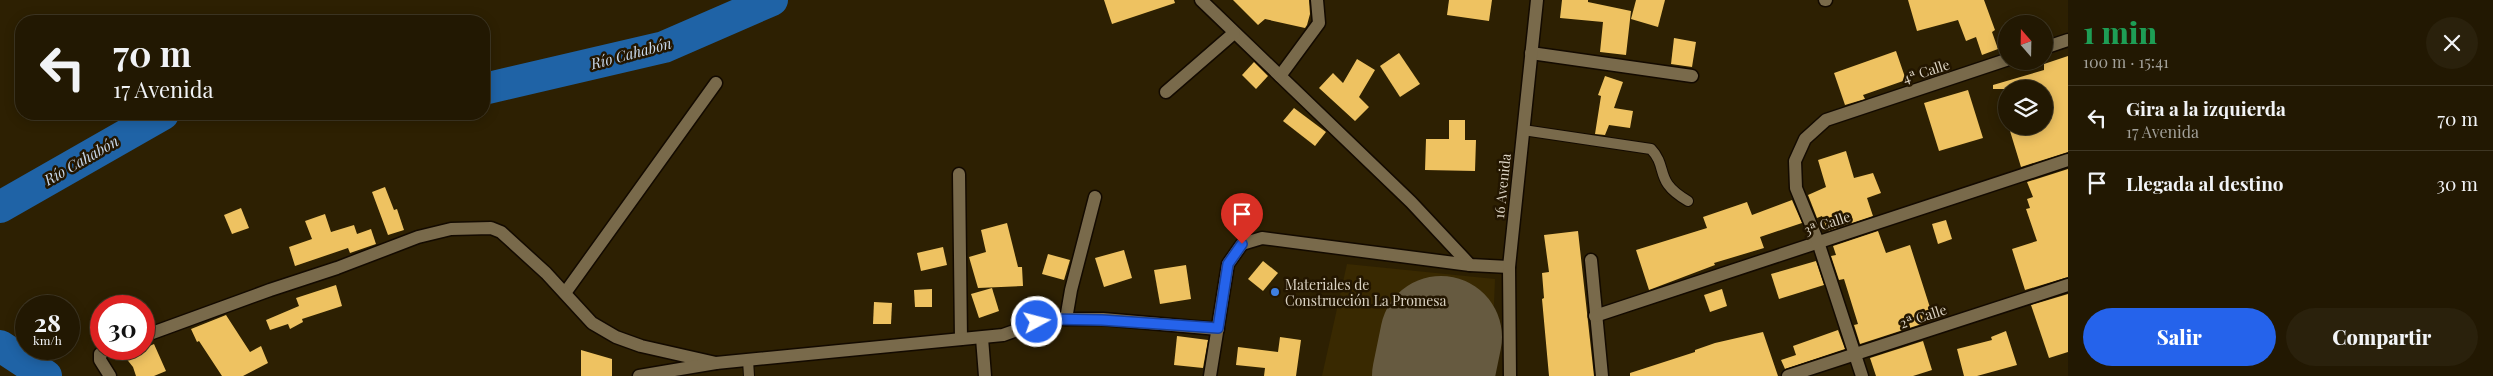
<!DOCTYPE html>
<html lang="es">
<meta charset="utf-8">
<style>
body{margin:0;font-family:"Playfair Display",serif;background:#2a210c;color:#f1f3f6;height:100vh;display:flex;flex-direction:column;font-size:19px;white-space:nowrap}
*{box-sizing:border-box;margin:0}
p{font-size:16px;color:#a2a099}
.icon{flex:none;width:28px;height:28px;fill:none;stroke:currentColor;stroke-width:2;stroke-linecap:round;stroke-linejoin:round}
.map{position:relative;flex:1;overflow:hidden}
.panel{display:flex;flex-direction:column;background:#221802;width:425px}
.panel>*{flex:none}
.banner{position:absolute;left:15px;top:15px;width:475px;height:105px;border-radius:20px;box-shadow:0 2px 12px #0003,0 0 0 1px #3f3724;background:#221802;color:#f1f3f6;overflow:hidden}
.needle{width:32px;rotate:340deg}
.buttons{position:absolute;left:1998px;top:15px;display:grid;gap:10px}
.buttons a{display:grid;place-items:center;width:55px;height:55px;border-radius:50%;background:#221802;box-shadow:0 2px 12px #0003,0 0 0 1px #3f3724;font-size:25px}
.speed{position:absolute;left:15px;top:295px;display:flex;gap:10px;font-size:25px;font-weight:700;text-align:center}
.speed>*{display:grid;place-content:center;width:65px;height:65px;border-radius:50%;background:#221802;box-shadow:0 2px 12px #0003,0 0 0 1px #3f3724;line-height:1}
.speed small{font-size:12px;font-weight:400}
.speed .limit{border:8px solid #d22;background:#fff;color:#111}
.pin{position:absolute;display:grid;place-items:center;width:42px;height:42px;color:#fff;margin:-51px -21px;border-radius:50% 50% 50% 0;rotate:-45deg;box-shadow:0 0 5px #0007}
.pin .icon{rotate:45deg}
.me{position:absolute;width:55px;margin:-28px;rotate:83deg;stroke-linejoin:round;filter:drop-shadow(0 0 4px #0008)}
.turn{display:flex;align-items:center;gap:18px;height:105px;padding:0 15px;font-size:22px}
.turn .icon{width:65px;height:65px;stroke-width:2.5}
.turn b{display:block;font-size:35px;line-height:42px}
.round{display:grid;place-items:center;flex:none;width:52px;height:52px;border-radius:26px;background:#2a210c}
.headline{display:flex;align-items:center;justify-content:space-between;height:85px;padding:0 15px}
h1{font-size:30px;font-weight:800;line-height:38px;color:#1e9e55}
.primary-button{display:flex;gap:10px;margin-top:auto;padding:10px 15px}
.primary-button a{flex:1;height:58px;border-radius:30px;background:#2563eb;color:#fff;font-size:20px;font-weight:800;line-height:58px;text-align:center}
.primary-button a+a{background:#2a210c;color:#f1f3f6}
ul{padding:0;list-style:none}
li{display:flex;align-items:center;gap:15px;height:65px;padding:0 15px;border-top:1px solid #3f3724}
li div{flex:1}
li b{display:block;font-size:19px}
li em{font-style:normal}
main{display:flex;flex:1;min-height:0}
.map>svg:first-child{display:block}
.built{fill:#392901}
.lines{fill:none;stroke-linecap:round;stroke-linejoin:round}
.river{stroke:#1f63a6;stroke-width:32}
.runway{stroke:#665a40;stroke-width:122}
.building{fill:#eec261}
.lane-casing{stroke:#130a00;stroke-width:12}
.street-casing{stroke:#130a00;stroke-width:15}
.lane{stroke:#796a4b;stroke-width:10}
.street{stroke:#796a4b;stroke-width:12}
.route-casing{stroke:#184099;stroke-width:12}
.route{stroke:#2563eb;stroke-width:9}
.shop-dot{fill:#3f7fe0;stroke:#231600;stroke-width:2}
.labels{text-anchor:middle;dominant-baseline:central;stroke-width:5;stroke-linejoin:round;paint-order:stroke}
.street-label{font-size:14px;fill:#dbd3c3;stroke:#231600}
.poi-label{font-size:14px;fill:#dbd3c3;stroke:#231600;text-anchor:start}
.water-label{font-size:15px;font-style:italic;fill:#c9d9ec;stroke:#231600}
</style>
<main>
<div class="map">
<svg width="2068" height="376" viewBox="0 0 2068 376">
<rect width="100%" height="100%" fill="#2d2002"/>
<!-- built -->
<path class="built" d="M 1347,264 L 1495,279 L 1491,376 L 1322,376 Z"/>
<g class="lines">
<!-- river -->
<g class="river">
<path d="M 484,89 L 664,47 L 772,0"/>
<path d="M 0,207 L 163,114"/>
<path d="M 0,346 L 46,376"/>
</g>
<!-- runway -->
<path class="runway" d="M 1433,376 L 1441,337"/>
</g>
<!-- building -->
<g class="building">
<path d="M 1104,0 L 1174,0 L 1175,3 L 1112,24 Z"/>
<path d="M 1233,0 L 1309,0 L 1310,14 L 1307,25 L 1305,28 L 1265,19 L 1258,25 Z"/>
<path d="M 1449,0 L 1492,0 L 1489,21 L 1447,15 Z"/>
<path d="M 1562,0 L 1588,0 L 1588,2 L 1631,11 L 1626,55 L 1600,52 L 1603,22 L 1560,18 Z"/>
<path d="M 1636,0 L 1665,0 L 1658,27 L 1631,19 Z"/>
<path d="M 1908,0 L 1984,0 L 1995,30 L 1992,32 L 1998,49 L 1982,55 L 1976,37 L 1966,41 L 1958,20 L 1917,31 Z"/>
<path d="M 1674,38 L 1696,42 L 1692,67 L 1671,64 Z"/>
<path d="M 1896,51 L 1906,80 L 1863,95 L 1865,99 L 1845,105 L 1834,73 Z"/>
<path d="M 1399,53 L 1420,84 L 1400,97 L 1380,66 Z"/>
<path d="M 2068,56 L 2068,152 L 2021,167 L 2010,131 L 2025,126 L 2044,126 L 2044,89 L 1993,89 L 1993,85 L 2044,70 L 2044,64 Z"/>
<path d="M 1357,59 L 1375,70 L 1359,97 L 1369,107 L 1355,121 L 1319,88 L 1333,73 L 1343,83 Z"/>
<path d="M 1254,62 L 1268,76 L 1256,89 L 1242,75 Z"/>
<path d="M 1605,76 L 1623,82 L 1614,108 L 1633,111 L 1630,128 L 1609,125 L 1605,135 L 1595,134 L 1601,96 L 1598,95 Z"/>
<path d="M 1968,90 L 1983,138 L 1939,151 L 1924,103 Z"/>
<path d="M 1294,108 L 1326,132 L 1315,146 L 1283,121 Z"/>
<path d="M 1449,120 L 1465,120 L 1465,140 L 1476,140 L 1475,171 L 1425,170 L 1426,139 L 1449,139 Z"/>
<path d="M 1846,151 L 1854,178 L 1873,173 L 1881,193 L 1867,198 L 1873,216 L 1828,231 L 1822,216 L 1817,218 L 1808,195 L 1826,187 L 1818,160 Z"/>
<path d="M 2068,169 L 2068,277 L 2025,290 L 2012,249 L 2037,241 L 2026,209 L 2030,208 L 2027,199 L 2033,197 L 2027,182 Z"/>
<path d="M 385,187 L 394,210 L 397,209 L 404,230 L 388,235 L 372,192 Z"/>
<path d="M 1792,200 L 1802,223 L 1760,237 L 1764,248 L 1714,263 L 1715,265 L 1649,290 L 1636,250 L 1707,228 L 1703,217 L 1747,202 L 1752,215 Z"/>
<path d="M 241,208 L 249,228 L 232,234 L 224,215 Z"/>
<path d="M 325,214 L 331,232 L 354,225 L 357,234 L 371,229 L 376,244 L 350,253 L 348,248 L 295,266 L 289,247 L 312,239 L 305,221 Z"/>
<path d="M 1946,220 L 1952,239 L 1938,244 L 1932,224 Z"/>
<path d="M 1007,223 L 1018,267 L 1022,267 L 1023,286 L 978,288 L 969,257 L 986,252 L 981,230 Z"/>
<path d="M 1578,231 L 1594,376 L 1549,376 L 1542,299 L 1544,298 L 1542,273 L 1549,272 L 1544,235 Z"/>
<path d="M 1878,231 L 1886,253 L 1910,245 L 1934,320 L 1860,344 L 1854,325 L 1858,324 L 1844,279 L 1839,280 L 1831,256 L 1836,255 L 1833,246 Z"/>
<path d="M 943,247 L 947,265 L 921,271 L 917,253 Z"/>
<path d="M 1124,250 L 1132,278 L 1104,287 L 1095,258 Z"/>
<path d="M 1048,254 L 1070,260 L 1064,280 L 1042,274 Z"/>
<path d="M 1263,261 L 1278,273 L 1263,291 L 1248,279 Z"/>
<path d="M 1816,261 L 1824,285 L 1779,299 L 1771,274 Z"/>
<path d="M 1186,265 L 1191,299 L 1160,304 L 1154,270 Z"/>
<path d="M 336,285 L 342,306 L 302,319 L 303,322 L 290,329 L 288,324 L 270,330 L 266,320 L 299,306 L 296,298 Z"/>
<path d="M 992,288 L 999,311 L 979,318 L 971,294 Z"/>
<path d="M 932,289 L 932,307 L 915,307 L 914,290 Z"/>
<path d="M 1722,289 L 1727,306 L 1710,312 L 1704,295 Z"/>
<path d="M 2068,294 L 2068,352 L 2049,358 L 2031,305 Z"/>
<path d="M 874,302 L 892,303 L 891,324 L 873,324 Z"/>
<path d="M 226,315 L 250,352 L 261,346 L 268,363 L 243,376 L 222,376 L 199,341 L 197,342 L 191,329 Z"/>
<path d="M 1838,330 L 1845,349 L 1785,369 L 1781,360 L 1796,355 L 1793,346 Z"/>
<path d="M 2006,331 L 2017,365 L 1977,376 L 1964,376 L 1957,349 L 1992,340 L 1991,337 Z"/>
<path d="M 1763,332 L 1778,376 L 1630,376 L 1630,373 L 1695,352 L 1695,350 L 1715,343 Z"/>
<path d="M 1177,336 L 1208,340 L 1203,368 L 1174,365 Z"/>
<path d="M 1280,337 L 1301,340 L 1296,376 L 1264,376 L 1265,368 L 1236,365 L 1238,347 L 1278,352 Z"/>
<path d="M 1923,341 L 1932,370 L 1913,376 L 1876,376 L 1870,358 Z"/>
<path d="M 154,344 L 166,371 L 154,376 L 136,376 L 133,367 L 125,357 Z"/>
<path d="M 581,350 L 612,359 L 612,376 L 581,376 Z"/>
</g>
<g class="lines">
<!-- lane casing -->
<g class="lane-casing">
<g id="lane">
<path d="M 1523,130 L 1651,149 C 1669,168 1653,181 1688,201"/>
<path d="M 748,360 L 749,376"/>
</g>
</g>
<!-- street casing -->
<g class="street-casing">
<g id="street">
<path d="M 1201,0 L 1411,202 L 1470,265"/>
<path d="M 1825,0 L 1826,0"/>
<path d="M 2044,48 L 2068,40"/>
<path d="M 1531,53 L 1692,76"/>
<path d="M 1280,76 L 1319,23 L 1317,0"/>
<path d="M 1166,92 L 1234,33"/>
<path d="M 959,174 L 961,339"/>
<path d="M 1591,260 L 1602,376"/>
<path d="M 565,293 L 716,83"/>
<path d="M 1595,316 L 2068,160"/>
<path d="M 1066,319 L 1071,290 L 1095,197"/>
<path d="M 144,336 L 270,290 L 337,268 L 418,237 L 451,229 L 491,228 L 501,232 L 546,273 L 592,323 L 616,337 L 641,346 L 716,363"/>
<path d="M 982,338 L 985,376"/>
<path d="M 109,349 L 100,354 L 100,360 L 110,376"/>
<path d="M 639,376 L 716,363 L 1003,335 L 1048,319 L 1103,319 L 1218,329"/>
<path d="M 1210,376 L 1228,264 L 1242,244 L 1262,238 L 1470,265 L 1509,267"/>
<path d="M 1510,376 L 1509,267 L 1537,0"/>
<path d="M 1788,376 L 2068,285"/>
<path d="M 1862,376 L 1818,242 L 1796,188 L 1795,161 L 1805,139 L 1826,120 L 2006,60"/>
</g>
</g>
<!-- lane -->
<use href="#lane" class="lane"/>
<!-- street -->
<use href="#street" class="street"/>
</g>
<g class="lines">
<!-- route casing -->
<g class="route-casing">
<path id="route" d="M 1037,322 L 1048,319 L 1102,320 L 1218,328 L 1228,264 L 1242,244"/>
</g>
<!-- route -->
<use href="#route" class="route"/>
</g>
<!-- markers -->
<circle class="shop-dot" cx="1275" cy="292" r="5"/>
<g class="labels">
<!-- street labels -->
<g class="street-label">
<text transform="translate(1926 71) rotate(-18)">4ª Calle</text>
<text transform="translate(1502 186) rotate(-84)">16 Avenida</text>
<text transform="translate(1827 223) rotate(-18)">3ª Calle</text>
<text transform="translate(1923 316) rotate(-18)">2ª Calle</text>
</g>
<!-- poi labels -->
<g class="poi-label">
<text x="1285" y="284">Materiales de<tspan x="1285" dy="16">Construcción La Promesa</tspan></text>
</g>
<!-- water labels -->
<g class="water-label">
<text transform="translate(631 53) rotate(-15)">Río Cahabón</text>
<text transform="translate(81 160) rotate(-30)">Río Cahabón</text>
</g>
</g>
</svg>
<div class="buttons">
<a><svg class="needle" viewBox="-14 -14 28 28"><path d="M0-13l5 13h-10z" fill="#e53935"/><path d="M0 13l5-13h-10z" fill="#a2a099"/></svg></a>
<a><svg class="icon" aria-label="layers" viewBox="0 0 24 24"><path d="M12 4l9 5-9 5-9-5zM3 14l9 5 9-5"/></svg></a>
</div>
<div class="speed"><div>28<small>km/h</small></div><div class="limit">30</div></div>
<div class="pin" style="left:1242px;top:244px;background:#d93025"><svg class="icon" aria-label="arrive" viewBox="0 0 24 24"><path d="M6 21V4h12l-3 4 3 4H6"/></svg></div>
<svg class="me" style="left:1037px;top:322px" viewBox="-20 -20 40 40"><circle r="17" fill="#2563eb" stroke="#fff" stroke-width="3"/><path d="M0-11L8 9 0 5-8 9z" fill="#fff"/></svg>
<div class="banner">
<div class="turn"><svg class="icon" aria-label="left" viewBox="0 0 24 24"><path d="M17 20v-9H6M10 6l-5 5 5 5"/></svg><div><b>70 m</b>17 Avenida</div></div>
</div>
</div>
<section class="panel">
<div class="headline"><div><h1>1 min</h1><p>100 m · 15:41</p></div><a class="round"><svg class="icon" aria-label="close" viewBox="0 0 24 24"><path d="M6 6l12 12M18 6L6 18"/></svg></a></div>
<ul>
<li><svg class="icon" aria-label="left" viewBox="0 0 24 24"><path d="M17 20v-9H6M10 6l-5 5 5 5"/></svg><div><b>Gira a la izquierda</b><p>17 Avenida</p></div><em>70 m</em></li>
<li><svg class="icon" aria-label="arrive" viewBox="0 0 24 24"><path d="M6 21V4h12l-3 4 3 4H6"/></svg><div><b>Llegada al destino</b></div><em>30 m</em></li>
</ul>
<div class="primary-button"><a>Salir</a><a>Compartir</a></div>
</section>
</main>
